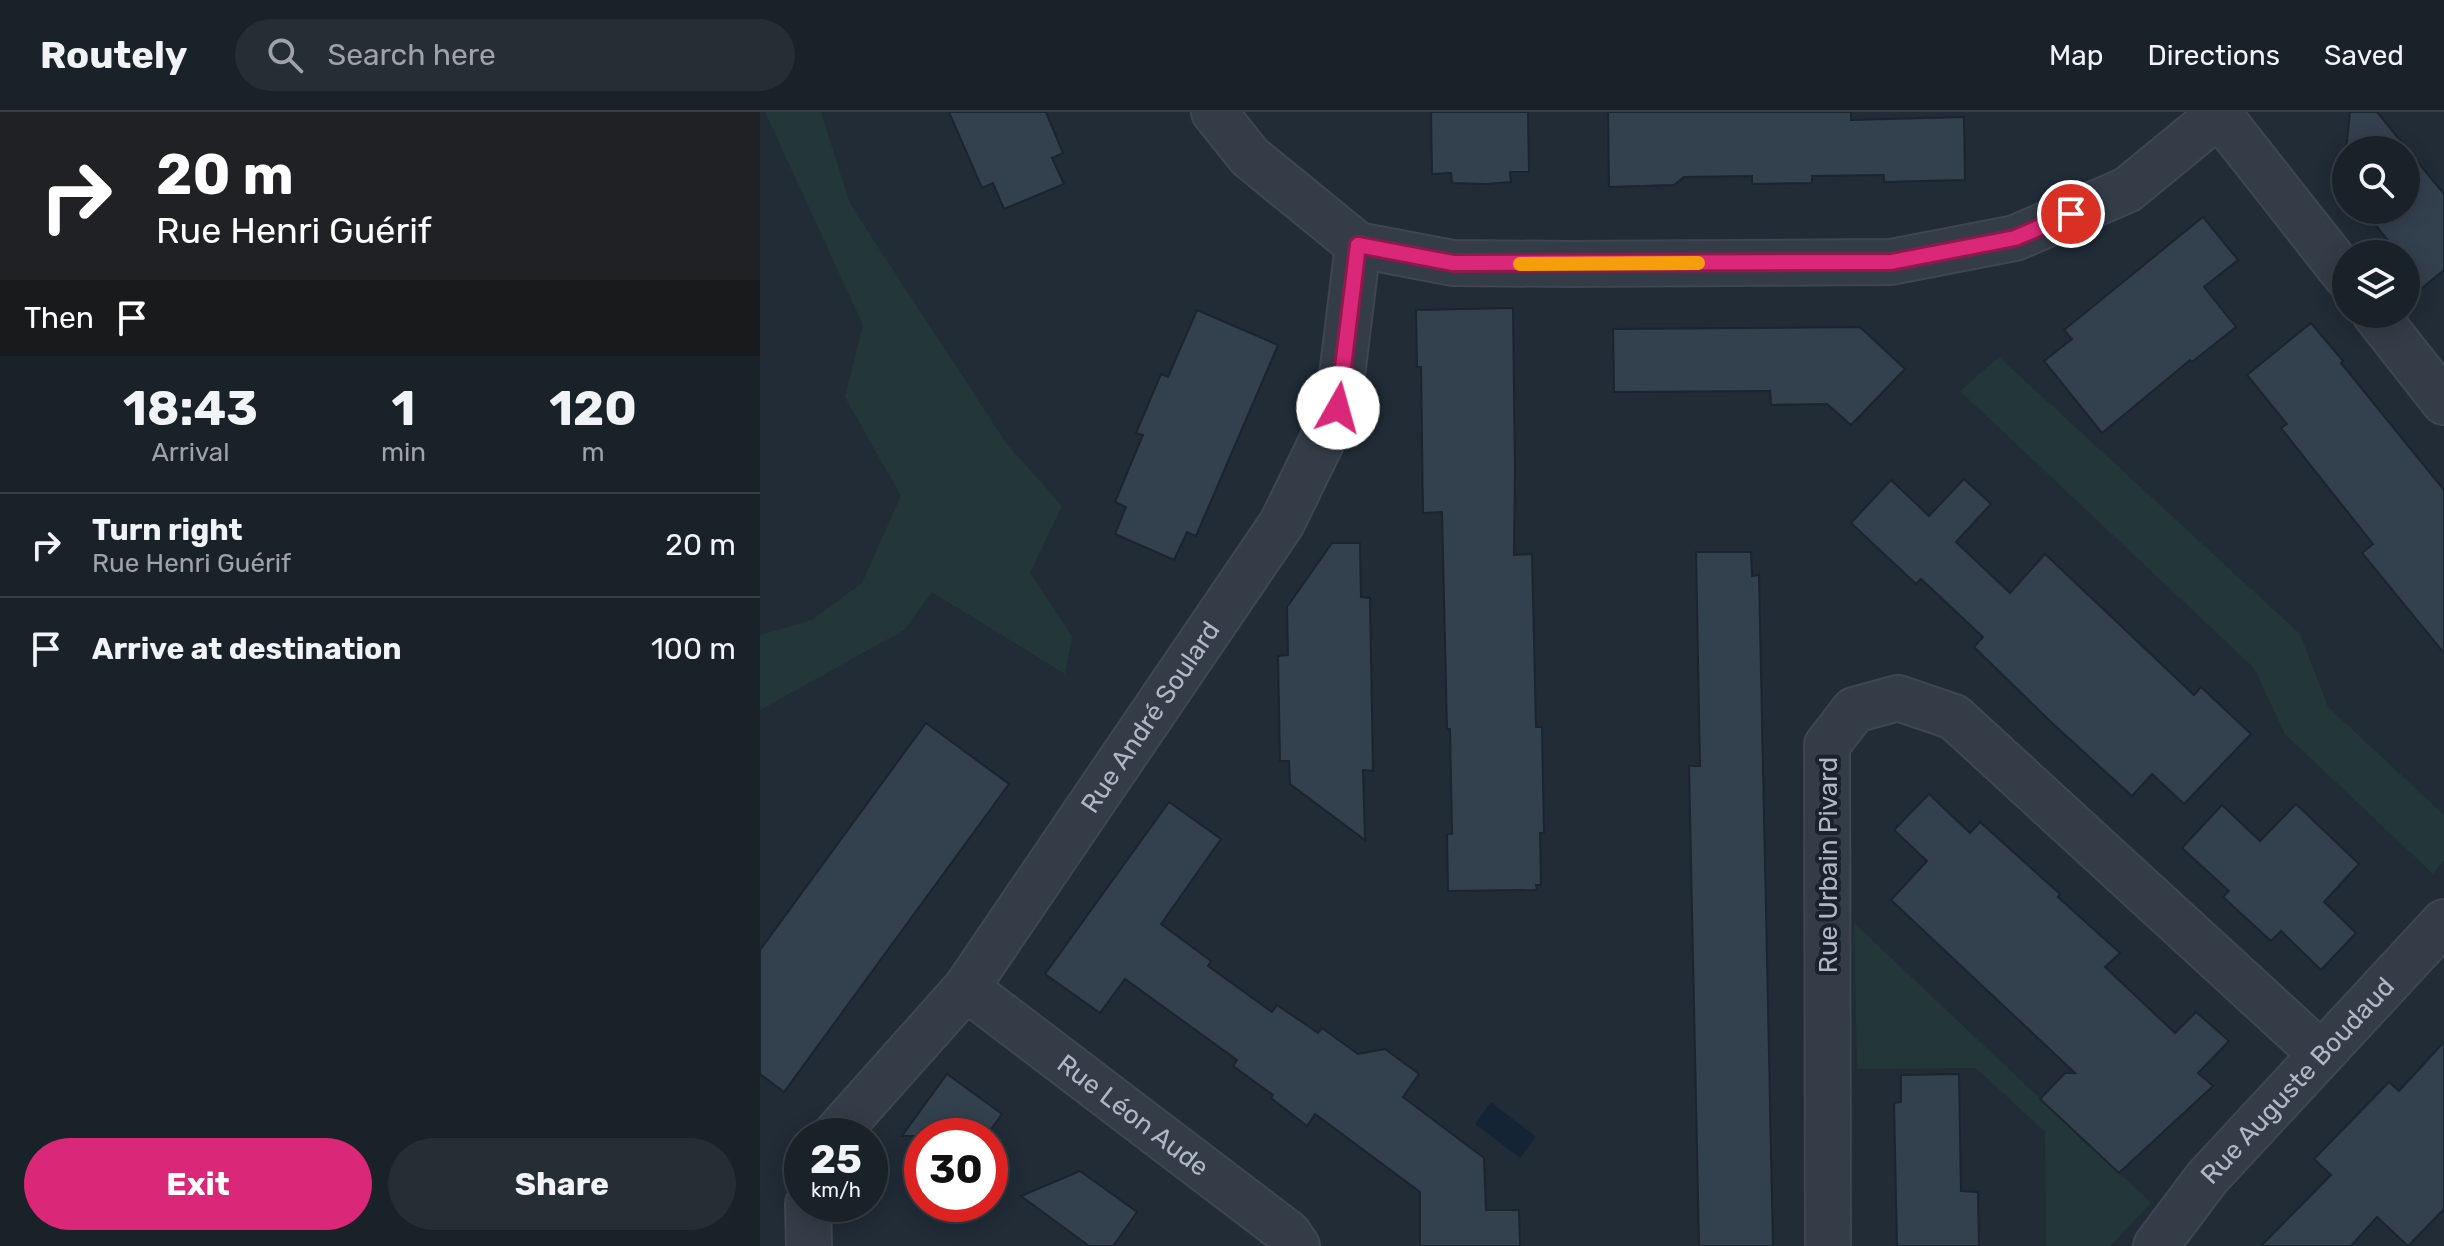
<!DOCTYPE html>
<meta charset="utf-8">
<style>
body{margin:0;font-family:Rubik,sans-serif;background:#262e35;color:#f1f3f6;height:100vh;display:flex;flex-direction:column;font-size:30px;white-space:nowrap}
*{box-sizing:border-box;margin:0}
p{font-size:26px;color:#9fa3a8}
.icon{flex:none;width:44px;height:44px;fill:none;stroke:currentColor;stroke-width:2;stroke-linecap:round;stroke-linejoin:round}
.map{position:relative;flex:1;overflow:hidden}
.details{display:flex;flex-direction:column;background:#192129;width:760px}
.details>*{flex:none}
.banner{background:#202124;color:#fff;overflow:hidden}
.controls{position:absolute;left:1572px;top:24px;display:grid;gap:16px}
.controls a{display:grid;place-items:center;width:88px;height:88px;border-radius:50%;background:#192129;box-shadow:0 4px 20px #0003,0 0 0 2px #373e46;font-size:40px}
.speed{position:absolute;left:24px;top:1006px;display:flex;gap:16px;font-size:40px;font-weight:700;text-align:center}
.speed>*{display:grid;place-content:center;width:104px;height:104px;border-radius:50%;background:#192129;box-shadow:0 4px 20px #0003,0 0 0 2px #373e46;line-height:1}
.speed small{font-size:20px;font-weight:400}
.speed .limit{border:12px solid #d22;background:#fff;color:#111}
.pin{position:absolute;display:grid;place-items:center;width:68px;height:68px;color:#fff;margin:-34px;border:4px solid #fff;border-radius:50%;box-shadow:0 2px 8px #0007}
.me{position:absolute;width:88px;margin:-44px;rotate:7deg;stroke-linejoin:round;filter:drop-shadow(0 0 6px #0008)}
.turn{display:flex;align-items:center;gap:28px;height:168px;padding:0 24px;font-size:36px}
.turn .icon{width:104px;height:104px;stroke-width:2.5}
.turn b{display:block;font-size:56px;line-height:68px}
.then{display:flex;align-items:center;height:76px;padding:0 24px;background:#0003;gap:16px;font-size:30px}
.eta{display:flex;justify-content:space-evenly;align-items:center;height:136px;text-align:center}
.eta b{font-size:48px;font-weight:700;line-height:56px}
.action{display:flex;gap:16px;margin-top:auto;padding:16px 24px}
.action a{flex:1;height:92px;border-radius:48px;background:#db2777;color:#fff;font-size:32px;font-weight:700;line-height:92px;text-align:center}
.action a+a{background:#262e35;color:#f1f3f6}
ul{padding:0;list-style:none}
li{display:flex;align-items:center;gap:24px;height:104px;padding:0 24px;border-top:2px solid #373e46}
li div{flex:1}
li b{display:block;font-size:30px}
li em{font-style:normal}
header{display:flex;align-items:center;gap:48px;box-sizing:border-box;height:112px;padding:0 40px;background:#192129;border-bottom:2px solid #373e46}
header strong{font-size:38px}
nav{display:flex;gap:44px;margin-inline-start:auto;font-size:28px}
.search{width:560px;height:72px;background:#262e35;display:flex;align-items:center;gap:20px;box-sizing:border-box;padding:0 28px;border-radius:44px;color:#9fa3a8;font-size:30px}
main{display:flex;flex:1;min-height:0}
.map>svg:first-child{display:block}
.green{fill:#233738}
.water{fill:#152434}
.building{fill:#33404e;stroke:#1c242e;stroke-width:2}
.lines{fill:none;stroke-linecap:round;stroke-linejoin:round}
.minor-casing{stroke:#3e4651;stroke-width:48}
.minor{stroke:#343d47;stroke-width:44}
.route-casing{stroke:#8e194d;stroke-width:20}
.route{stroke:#db2777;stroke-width:14}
.slow{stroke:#f59e0b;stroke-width:14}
.labels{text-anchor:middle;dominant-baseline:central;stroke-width:8;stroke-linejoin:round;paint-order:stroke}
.street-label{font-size:26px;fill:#afb8c4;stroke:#1a222c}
</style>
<header>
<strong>Routely</strong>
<div class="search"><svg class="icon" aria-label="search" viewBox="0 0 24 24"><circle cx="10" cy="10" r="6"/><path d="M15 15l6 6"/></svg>Search here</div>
<nav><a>Map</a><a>Directions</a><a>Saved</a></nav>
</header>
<main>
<section class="details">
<div class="banner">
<div class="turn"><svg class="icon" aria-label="right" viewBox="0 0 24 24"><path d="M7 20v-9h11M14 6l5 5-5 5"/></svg><div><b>20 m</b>Rue Henri Guérif</div></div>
<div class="then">Then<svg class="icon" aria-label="arrive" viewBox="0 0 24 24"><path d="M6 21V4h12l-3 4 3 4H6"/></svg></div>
</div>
<div class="eta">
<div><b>18:43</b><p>Arrival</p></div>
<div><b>1</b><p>min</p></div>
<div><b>120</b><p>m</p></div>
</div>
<ul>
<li><svg class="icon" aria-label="right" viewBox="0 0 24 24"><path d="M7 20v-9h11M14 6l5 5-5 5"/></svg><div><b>Turn right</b><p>Rue Henri Guérif</p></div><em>20 m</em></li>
<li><svg class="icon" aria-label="arrive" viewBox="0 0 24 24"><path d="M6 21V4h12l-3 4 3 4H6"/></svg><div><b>Arrive at destination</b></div><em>100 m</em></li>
</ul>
<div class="action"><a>Exit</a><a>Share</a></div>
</section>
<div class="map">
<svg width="1684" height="1134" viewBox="0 0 1684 1134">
<rect width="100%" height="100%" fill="#212c37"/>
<!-- green -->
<g class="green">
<path d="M 5,0 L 61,0 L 90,92 L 246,331 L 302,394 L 270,461 L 312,525 L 305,562 L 172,480 L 144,518 L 0,598 L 0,523 L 52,508 L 102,471 L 141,384 L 85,285 L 103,213 Z"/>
<path d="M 1239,245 L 1540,522 L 1568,595 L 1684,703 L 1684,748 L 1673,762 L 1525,622 L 1494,556 L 1200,279 Z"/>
<path d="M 1094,811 L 1391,1091 L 1350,1134 L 1286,1134 L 1285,1020 L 1216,956 L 1097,957 Z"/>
</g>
<!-- water -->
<path class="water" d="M 731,990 L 776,1025 L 760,1046 L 715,1012 Z"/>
<!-- building -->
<g class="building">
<path d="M 189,0 L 286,0 L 303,41 L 292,46 L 304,72 L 244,97 L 233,71 L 222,76 Z"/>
<path d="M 671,0 L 768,0 L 769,60 L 750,60 L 751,70 L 727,72 L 692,71 L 691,61 L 672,62 Z"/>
<path d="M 848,0 L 1091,0 L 1091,8 L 1204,5 L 1205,68 L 1124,70 L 1124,63 L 1052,64 L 1052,71 L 992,72 L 992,64 L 924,65 L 914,73 L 849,75 Z"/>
<path d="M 1590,0 L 1617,0 L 1684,82 L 1684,158 L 1646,189 L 1646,142 L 1639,142 L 1603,98 L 1646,98 L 1646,38 L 1586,38 Z"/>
<path d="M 1443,105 L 1478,148 L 1444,175 L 1476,215 L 1432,250 L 1430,248 L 1342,321 L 1284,249 L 1312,227 L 1304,218 Z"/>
<path d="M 753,196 L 755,359 L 754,443 L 772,442 L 776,615 L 782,615 L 784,721 L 780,721 L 781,773 L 776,773 L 777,778 L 688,779 L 687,722 L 692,722 L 690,617 L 687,617 L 682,400 L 663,401 L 661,255 L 657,255 L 656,198 Z"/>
<path d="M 437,198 L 518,233 L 436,424 L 427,420 L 414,448 L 355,422 L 366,395 L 355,390 L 383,323 L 376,321 L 401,262 L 408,265 Z"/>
<path d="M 1551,211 L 1583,249 L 1581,251 L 1684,378 L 1684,541 L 1602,441 L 1613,432 L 1521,316 L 1527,312 L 1487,263 Z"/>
<path d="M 1100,215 L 1145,257 L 1091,313 L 1067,292 L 1011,293 L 1010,279 L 854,280 L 853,217 Z"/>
<path d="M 1204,367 L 1231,392 L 1196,430 L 1250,481 L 1285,442 L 1434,583 L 1441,575 L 1491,622 L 1424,692 L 1392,662 L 1372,684 L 1292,611 L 1214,535 L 1223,525 L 1161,467 L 1156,472 L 1091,411 L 1131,368 L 1169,404 Z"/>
<path d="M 572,431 L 600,431 L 601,485 L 610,486 L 613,659 L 603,658 L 605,728 L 530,672 L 529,649 L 520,649 L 518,544 L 528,543 L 527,495 Z"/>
<path d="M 936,440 L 991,440 L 992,464 L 999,463 L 1013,1134 L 939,1134 L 929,654 L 940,654 Z"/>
<path d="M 166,611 L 249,672 L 24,980 L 0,962 L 0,838 Z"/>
<path d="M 1169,682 L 1210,721 L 1220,710 L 1300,782 L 1298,785 L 1360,841 L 1345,855 L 1415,921 L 1436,900 L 1469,929 L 1438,961 L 1453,974 L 1359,1061 L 1280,987 L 1305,961 L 1315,961 L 1131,788 L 1167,749 L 1134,718 Z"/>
<path d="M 409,690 L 461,727 L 401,812 L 451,849 L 448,854 L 512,900 L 517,893 L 558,921 L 562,916 L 598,942 L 625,937 L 659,962 L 643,985 L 724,1046 L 726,1098 L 759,1098 L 760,1134 L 660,1134 L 660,1080 L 555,1002 L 547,1014 L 511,986 L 513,983 L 473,954 L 477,948 L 365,867 L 340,901 L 285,862 Z"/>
<path d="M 1536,692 L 1599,752 L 1564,790 L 1596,821 L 1561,858 L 1521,819 L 1511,829 L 1463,785 L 1469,779 L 1422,736 L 1462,693 L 1500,729 Z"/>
<path d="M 1684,930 L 1684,1097 L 1648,1134 L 1617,1105 L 1591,1134 L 1501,1134 L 1571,1063 L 1554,1047 L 1629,970 L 1639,979 Z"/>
<path d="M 187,962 L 242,1002 L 226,1024 L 142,1024 Z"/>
<path d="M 1199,962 L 1201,1079 L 1218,1080 L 1219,1134 L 1137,1134 L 1134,991 L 1141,990 L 1141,963 Z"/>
<path d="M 320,1059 L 377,1100 L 353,1134 L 329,1134 L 261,1084 Z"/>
</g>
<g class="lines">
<!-- minor casing -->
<g class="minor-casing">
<g id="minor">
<path d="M 454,0 L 490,45 L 598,133 L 693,151 L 809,152 L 1131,150 L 1255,126 L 1367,78 L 1462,0"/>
<path d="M 1457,0 L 1586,164"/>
<path d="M 1615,202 L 1684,290"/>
<path id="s1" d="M 206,876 L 528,1121 L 537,1134"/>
<path id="s2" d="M 74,1024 L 206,876 L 522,411 L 578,296 L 598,133"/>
<path d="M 48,1092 L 49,1134"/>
<path d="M 1068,1134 L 1067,633 L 1094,598 L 1138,586 L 1194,605 L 1560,941"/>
<path id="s3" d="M 1396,1134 L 1447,1066 L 1684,810"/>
</g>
</g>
<!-- minor -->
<use href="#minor" class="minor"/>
</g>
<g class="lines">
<!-- route casing -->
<g class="route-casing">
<path id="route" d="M 578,296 L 598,133 L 693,151 L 1131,150 L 1255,126 L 1311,102"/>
</g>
<!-- route -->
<use href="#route" class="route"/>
<!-- slow -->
<path class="slow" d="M 760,152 L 938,151"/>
</g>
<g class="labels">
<!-- street labels -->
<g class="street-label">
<text stroke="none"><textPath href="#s2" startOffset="526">Rue André Soulard</textPath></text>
<text transform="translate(1068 753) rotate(-90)">Rue Urbain Pivard</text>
<text stroke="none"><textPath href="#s3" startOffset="218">Rue Auguste Boudaud</textPath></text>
<text stroke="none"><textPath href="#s1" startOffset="210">Rue Léon Aude</textPath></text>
</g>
</g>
</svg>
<div class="controls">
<a><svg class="icon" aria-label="search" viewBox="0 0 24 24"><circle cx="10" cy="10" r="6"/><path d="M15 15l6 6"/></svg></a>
<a><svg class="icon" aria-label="layers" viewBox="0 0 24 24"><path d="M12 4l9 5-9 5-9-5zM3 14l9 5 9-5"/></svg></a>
</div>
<div class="speed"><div>25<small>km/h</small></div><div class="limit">30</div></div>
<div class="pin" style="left:1311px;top:102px;background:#d93025"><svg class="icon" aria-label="arrive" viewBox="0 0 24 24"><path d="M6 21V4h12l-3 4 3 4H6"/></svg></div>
<svg class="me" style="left:578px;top:296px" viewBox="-20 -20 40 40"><circle r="19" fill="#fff"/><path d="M0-13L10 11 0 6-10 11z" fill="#db2777"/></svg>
</div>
</main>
